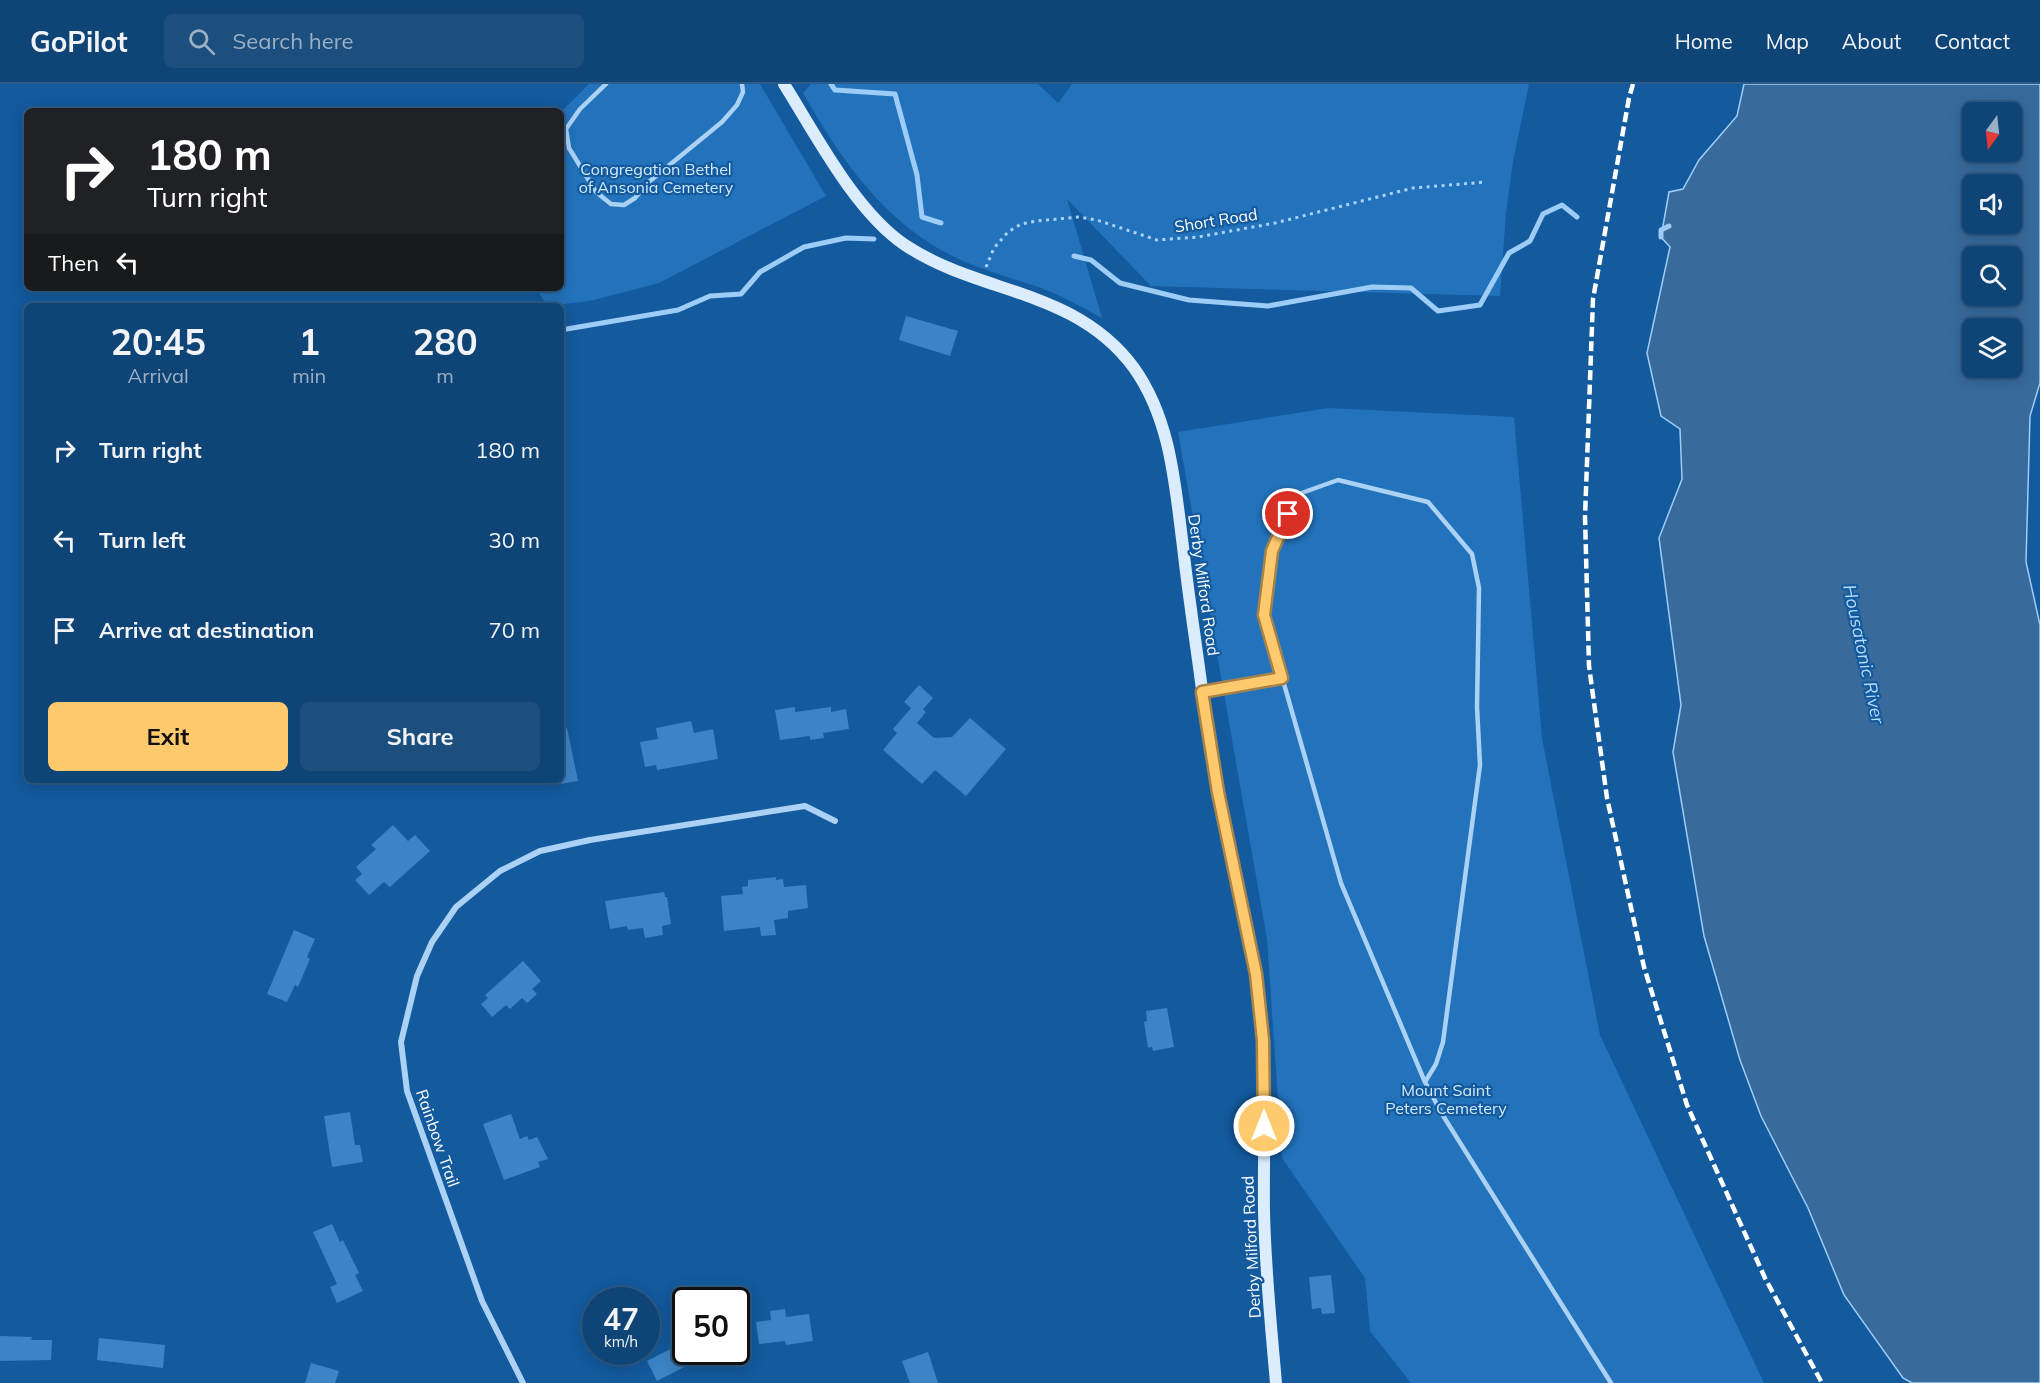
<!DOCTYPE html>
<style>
body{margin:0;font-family:Mulish,sans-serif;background:#1c4e7e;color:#f1f3f6;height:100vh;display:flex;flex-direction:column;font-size:22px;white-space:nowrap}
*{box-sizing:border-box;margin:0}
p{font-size:20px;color:#9bb0c5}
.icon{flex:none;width:33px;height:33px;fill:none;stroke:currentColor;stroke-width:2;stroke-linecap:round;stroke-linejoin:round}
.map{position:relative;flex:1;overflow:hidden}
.details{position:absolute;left:24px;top:219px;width:540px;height:480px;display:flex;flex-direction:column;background:#0e4476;border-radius:9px;box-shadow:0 3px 15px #0003,0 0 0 2px #2e5c88}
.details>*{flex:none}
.hud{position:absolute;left:24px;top:24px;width:540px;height:183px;border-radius:9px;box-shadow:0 3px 15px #0003,0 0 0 2px #2e5c88;background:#202124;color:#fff;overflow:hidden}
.needle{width:39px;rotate:195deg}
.tools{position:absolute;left:1962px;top:18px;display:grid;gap:12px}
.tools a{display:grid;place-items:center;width:60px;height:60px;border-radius:9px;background:#0e4476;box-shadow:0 3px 15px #0003,0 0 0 2px #2e5c88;font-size:30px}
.speed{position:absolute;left:582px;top:1203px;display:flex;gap:12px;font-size:30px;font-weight:700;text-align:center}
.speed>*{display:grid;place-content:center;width:78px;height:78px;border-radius:50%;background:#0e4476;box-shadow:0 3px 15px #0003,0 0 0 2px #2e5c88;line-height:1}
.speed small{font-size:15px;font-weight:400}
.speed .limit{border:3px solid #111;border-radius:9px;background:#fff;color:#111}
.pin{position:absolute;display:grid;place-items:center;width:51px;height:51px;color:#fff;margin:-26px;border:3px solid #fff;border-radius:50%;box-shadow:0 2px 6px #0007}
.me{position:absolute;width:66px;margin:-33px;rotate:0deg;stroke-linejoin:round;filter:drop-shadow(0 0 4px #0008)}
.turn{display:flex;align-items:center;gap:21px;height:126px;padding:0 24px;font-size:27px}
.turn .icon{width:78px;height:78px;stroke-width:2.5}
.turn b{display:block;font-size:42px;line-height:51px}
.then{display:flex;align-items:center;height:57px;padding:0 24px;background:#0003;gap:12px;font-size:22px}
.eta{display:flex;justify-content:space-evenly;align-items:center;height:102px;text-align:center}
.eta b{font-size:36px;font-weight:700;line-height:42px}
.primary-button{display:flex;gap:12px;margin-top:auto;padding:12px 24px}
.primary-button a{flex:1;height:69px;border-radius:9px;background:#ffca6e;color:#111;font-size:24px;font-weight:700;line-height:69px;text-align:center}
.primary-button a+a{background:#1c4e7e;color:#f1f3f6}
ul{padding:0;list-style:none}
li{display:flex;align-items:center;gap:18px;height:90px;padding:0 24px}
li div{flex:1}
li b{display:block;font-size:22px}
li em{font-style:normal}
header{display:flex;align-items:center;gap:36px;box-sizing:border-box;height:84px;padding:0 30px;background:#0e4476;border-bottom:2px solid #2e5c88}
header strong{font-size:28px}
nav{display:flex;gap:33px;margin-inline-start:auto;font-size:21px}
.search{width:420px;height:54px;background:#1c4e7e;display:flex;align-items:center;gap:15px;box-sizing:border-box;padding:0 21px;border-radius:9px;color:#9bb0c5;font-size:22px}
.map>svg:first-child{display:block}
.green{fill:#2273bc}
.water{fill:#386b9c;stroke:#9dcdf7;stroke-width:1.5;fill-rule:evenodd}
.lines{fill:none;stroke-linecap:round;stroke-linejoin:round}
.stream{stroke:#9dcdf7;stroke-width:5}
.building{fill:#3c84c5}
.path{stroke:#abd1f4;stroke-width:3;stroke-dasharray:3 4.5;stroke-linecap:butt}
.lane{stroke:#abd1f4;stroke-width:4.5}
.street{stroke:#abd1f4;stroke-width:6}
.secondary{stroke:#dbecfd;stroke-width:12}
.rail{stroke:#fff;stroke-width:4.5;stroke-dasharray:10 4.5;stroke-linecap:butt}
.route-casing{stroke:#a68348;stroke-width:15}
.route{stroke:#ffca6e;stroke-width:10}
.labels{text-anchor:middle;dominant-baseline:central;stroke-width:4.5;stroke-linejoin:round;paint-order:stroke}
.park-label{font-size:16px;fill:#d3eafd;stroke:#135a9e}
.street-label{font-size:16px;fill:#fff;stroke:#135a9e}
.water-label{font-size:18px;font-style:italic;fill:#b7dbfa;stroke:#135a9e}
</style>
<header>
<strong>GoPilot</strong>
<div class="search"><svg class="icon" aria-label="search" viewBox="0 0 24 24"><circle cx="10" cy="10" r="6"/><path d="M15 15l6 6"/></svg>Search here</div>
<nav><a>Home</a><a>Map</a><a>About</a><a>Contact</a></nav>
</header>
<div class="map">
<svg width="2040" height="1299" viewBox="0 0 2040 1299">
<rect width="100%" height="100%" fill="#135a9e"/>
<!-- green -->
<g class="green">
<path d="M 589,0 L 760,0 L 826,112 L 659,199 L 590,217 L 547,222 L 536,204 L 561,204 L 561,28 Z"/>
<path d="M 811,0 L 1038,0 L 1058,19 L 1072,0 L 1529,0 L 1513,78 L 1506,129 L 1500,212 L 1151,202 L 1067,115 L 1102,234 C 1082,223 1062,212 1041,204 C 1015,195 989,188 963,177 C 889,145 842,78 803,9 Z"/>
<path d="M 1328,324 L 1514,333 L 1542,654 L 1600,951 L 1764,1299 L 1411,1299 L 1370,1247 L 1365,1194 L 1282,1074 L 1267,855 L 1178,348 Z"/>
</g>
<!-- water -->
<path class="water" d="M 1744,0 L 2040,0 L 2040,299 L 2030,332 L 2026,478 L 2040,541 L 2040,1299 L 1912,1299 L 1903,1294 L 1844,1211 L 1808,1124 L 1761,1032 L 1740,976 L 1704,852 L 1673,668 L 1681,621 L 1659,454 L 1682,395 L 1680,345 L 1661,332 L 1647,269 L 1670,163 L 1661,153 L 1669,108 L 1683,105 L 1699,76 L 1737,32 ZM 1972,28 L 2012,28 L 2012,68 L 1972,68 ZM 1972,100 L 2012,100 L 2012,140 L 1972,140 ZM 1972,172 L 2012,172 L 2012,212 L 1972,212 ZM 1972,244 L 2012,244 L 2012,284 L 1972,284 Z"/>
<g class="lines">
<!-- stream -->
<g class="stream">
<path d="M 831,0 L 835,6 L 895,10 L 917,91 L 922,133 L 941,139"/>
<path d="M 1661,153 L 1661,146 L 1669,142"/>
<path d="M 1074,172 L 1091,176 L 1120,199 L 1189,216 L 1268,222 L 1372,203 L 1411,204 L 1438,227 L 1480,221 L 1509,169 L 1530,157 L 1543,130 L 1562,121 L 1577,133"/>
<path d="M 561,246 L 678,226 L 710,212 L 741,210 L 760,188 L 804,163 L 846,154 L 874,155"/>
</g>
</g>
<!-- building -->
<g class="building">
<path d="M 906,232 L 958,247 L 950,272 L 899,256 Z"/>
<path d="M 919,601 L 933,614 L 923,625 L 926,628 L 917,639 L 934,654 L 952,653 L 970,634 L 1006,665 L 966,712 L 935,686 L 922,700 L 883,666 L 897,649 L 893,645 L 911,624 L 904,618 Z"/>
<path d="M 795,623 L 795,628 L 831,623 L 831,628 L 846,625 L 849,645 L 823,649 L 824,654 L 810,656 L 810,652 L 780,656 L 775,626 Z"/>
<path d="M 691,637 L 694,649 L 713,645 L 718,675 L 657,686 L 656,681 L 645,683 L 640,658 L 658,655 L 656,644 Z"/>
<path d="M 567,644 L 578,697 L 561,700 L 561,645 Z"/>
<path d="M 393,741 L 408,757 L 415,751 L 430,767 L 390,803 L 384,798 L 369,811 L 355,796 L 362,790 L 356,783 L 376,765 L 371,761 Z"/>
<path d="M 776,793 L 776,796 L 783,795 L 784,803 L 806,801 L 808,824 L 788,827 L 788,834 L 774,836 L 776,851 L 761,852 L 760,843 L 724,847 L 721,812 L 743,810 L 742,803 L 748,802 L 748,796 Z"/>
<path d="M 664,808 L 665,813 L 667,813 L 671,840 L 662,842 L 663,851 L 645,854 L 643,844 L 628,846 L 627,842 L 610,845 L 605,817 Z"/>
<path d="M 294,846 L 315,855 L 307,873 L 310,875 L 298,903 L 295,901 L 287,918 L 267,910 Z"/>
<path d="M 523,877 L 541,897 L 532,905 L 537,910 L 527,919 L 522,914 L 510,925 L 506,921 L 492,933 L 481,920 L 488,914 L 485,911 Z"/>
<path d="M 1167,924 L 1174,963 L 1153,967 L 1152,963 L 1148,964 L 1144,938 L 1147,937 L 1146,927 Z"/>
<path d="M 350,1028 L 355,1061 L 360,1061 L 363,1078 L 332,1083 L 324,1032 Z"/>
<path d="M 511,1030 L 520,1055 L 527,1052 L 529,1056 L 537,1053 L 548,1075 L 538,1078 L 540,1083 L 504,1096 L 483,1040 Z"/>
<path d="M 332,1140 L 340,1158 L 343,1156 L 359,1189 L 355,1191 L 363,1207 L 337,1219 L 330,1203 L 337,1200 L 313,1148 Z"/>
<path d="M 1331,1191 L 1335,1229 L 1322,1230 L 1321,1224 L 1312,1225 L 1309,1193 Z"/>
<path d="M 785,1225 L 786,1233 L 809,1230 L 813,1257 L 786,1261 L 785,1257 L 759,1260 L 756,1238 L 771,1236 L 770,1227 Z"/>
<path d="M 0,1252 L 32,1253 L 31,1256 L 52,1256 L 51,1276 L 0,1277 Z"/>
<path d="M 99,1254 L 165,1261 L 163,1284 L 97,1276 Z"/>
<path d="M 682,1259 L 692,1279 L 657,1297 L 647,1277 Z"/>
<path d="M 928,1268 L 938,1299 L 910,1299 L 902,1277 Z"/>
<path d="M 311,1279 L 339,1287 L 335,1299 L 305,1299 Z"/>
</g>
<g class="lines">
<!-- path -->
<path class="path" d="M 986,183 L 994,164 L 1008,148 L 1021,140 L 1037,137 L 1078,133 L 1097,136 L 1157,156 L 1198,153 L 1275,139 L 1413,104 L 1486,98"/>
<!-- lane -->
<g class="lane">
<path d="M 606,0 L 580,25 L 566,45 L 569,64 L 596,108 L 611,120 L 624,121 L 635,114 L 650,97 L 722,38 L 737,21 L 743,8 L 742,0"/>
<path d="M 1205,607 L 1282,594"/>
<path d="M 1425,998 L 1436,980 L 1443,958 L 1480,681 L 1477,623 L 1479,504 L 1472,470 L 1428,418 L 1338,396 L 1296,411 L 1272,467 L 1264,530 L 1341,799 L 1425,998 L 1442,1030 L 1611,1299"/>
</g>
<!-- street -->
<path class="street" d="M 523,1299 L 482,1217 L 407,1007 L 401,958 L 417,892 L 432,858 L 456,823 L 500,787 L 540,767 L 590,756 L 805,722 L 835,737"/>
<!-- secondary -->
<path class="secondary" d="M 784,0 C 816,51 855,127 905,161 C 980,211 1075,204 1134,284 C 1171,336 1175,401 1183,463 C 1188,508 1195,553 1201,598 C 1208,650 1216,702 1227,753 C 1240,810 1254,866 1260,923 C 1268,990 1263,1059 1264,1126 C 1265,1184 1271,1242 1276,1299"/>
<!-- rail -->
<path class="rail" d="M 1633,0 L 1629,14 L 1593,215 L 1585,433 L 1589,582 L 1607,714 L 1644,883 L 1687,1021 L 1765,1194 L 1822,1299"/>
</g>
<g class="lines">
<!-- route casing -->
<g class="route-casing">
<path id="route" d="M 1264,1042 L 1263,956 L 1256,890 L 1218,708 L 1202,608 L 1282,594 L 1264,531 L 1272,467 L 1288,430"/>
</g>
<!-- route -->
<use href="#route" class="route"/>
</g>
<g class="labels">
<!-- park labels -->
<g class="park-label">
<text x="656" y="85">Congregation Bethel<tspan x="656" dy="18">of Ansonia Cemetery</tspan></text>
<text x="1446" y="1006">Mount Saint<tspan x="1446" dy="18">Peters Cemetery</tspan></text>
</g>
<!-- street labels -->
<g class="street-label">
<text transform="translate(1216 136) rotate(-9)">Short Road</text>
<text transform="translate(1204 501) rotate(82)">Derby Milford Road</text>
<text transform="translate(438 1054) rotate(71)">Rainbow Trail</text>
<text transform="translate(1251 1163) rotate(-93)">Derby Milford Road</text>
</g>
<!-- water labels -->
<g class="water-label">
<text transform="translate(1864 570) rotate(78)">Housatonic River</text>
</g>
</g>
</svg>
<div class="tools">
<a><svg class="needle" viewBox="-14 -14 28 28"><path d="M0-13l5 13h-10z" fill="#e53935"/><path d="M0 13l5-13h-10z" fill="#9bb0c5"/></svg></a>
<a><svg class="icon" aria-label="sound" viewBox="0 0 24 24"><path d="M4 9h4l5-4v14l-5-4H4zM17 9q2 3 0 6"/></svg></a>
<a><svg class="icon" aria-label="search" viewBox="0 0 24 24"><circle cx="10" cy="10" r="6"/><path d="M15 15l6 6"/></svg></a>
<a><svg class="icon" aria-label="layers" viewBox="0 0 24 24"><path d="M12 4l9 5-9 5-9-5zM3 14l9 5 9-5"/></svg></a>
</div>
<div class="speed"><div>47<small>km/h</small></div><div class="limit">50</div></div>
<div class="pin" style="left:1288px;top:430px;background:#d93025"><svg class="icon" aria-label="arrive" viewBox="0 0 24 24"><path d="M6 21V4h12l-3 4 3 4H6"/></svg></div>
<svg class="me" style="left:1264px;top:1042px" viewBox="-20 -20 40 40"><circle r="17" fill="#ffca6e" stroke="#fff" stroke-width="3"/><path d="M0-11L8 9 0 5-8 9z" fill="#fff"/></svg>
<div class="hud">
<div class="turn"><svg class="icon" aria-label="right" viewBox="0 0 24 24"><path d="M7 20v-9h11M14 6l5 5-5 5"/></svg><div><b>180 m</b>Turn right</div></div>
<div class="then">Then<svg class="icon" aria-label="left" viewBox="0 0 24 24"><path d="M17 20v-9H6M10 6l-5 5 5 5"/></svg></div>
</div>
<section class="details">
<div class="eta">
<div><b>20:45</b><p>Arrival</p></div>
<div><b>1</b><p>min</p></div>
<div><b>280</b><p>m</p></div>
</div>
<ul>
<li><svg class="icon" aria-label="right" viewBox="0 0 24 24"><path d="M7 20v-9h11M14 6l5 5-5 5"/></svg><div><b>Turn right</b></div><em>180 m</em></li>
<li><svg class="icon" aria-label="left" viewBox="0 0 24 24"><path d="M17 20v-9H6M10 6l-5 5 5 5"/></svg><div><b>Turn left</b></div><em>30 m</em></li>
<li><svg class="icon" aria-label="arrive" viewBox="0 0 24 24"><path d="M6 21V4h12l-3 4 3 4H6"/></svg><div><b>Arrive at destination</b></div><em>70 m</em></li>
</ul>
<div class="primary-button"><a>Exit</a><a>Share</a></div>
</section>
</div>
